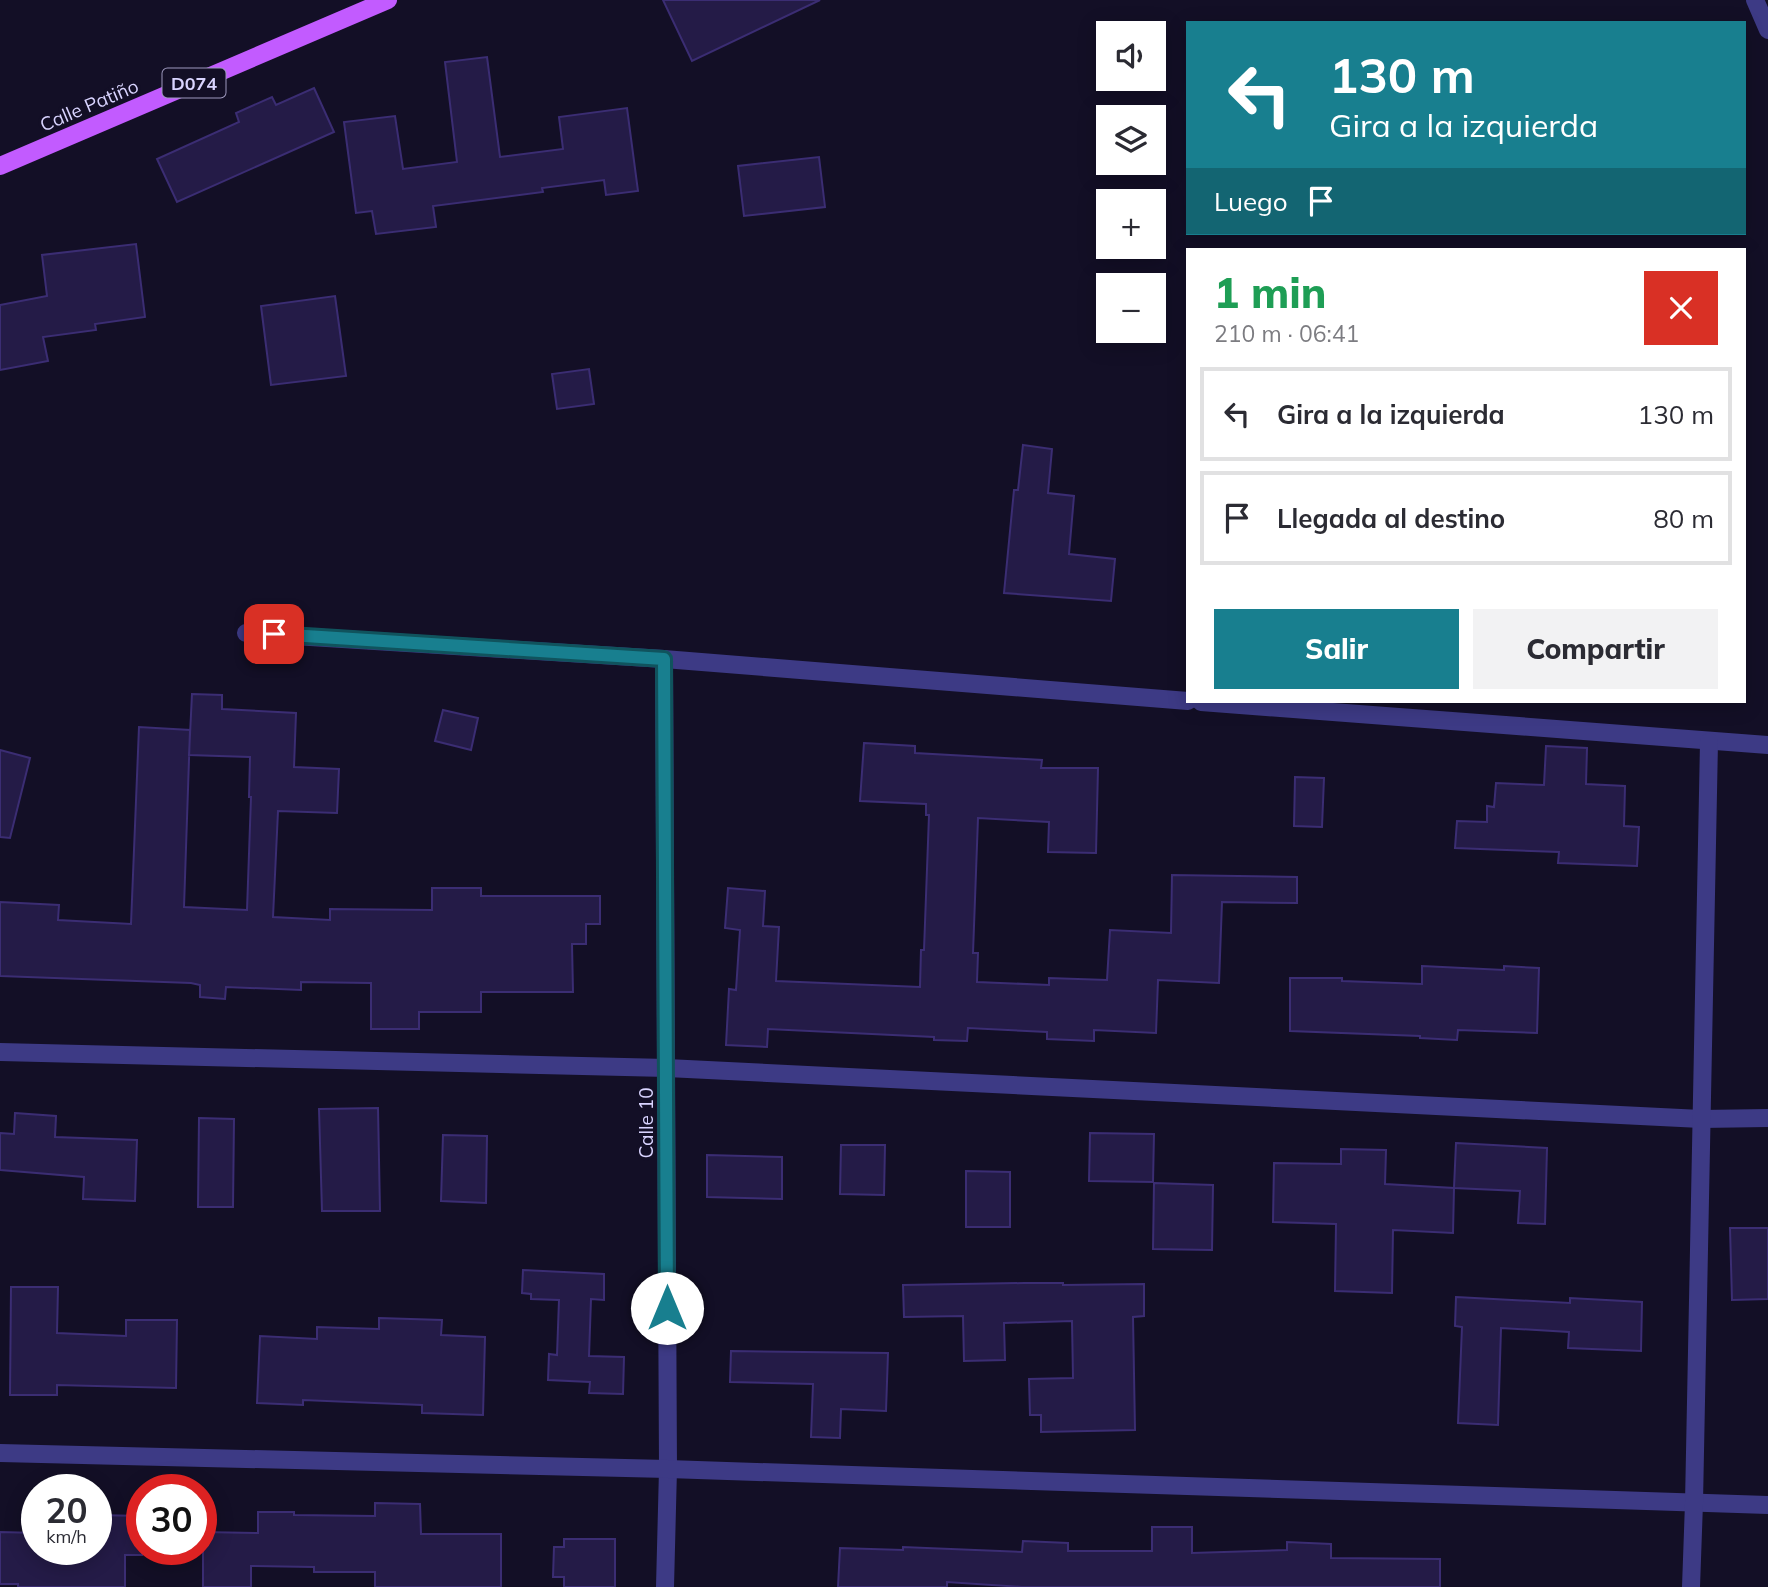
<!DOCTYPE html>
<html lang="es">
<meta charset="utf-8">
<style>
body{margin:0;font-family:Mulish,sans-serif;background:#f2f2f3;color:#2b2b33;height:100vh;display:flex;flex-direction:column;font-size:26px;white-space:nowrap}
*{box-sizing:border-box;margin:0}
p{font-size:23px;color:#7c7c81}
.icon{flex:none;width:38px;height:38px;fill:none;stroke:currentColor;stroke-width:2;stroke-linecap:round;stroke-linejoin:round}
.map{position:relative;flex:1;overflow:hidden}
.sheet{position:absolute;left:1186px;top:248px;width:560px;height:455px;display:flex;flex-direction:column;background:#fff;border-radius:0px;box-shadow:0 4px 18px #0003}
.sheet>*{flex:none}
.banner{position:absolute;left:1186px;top:21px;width:560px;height:214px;border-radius:0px;box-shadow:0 4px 18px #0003;background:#187f8f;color:#fff;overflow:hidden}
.tools{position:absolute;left:1096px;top:21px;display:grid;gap:14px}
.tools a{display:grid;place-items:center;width:70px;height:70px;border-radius:0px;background:#fff;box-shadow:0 4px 18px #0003;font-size:35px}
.speed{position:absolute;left:21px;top:1474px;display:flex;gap:14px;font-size:35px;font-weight:700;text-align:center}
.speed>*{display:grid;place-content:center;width:91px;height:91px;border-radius:50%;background:#fff;box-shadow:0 4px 18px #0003;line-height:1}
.speed small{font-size:18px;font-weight:400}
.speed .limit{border:10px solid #d22;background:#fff;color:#111}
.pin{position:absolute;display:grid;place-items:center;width:60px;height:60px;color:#fff;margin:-30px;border-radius:14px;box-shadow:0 4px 10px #0006}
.me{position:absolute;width:77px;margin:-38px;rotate:0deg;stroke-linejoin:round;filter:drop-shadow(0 0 5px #0008)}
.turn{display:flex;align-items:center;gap:24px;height:147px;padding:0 28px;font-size:32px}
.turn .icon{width:91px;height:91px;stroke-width:2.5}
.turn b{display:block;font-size:49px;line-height:60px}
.then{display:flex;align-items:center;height:66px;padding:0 28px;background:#0003;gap:14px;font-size:26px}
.round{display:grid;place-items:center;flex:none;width:74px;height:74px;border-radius:0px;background:#f2f2f3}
.head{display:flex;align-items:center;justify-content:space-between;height:119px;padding:0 28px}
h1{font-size:42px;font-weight:800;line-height:52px;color:#1e9e55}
.cta{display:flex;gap:14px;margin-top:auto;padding:14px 28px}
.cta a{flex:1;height:80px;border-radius:0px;background:#187f8f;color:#fff;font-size:28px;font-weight:800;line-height:80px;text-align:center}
.cta a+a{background:#f2f2f3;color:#2b2b33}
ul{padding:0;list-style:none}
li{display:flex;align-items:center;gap:21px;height:94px;margin:0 14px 10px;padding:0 14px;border:4px solid #e1e1e2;border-radius:0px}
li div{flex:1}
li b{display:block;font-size:26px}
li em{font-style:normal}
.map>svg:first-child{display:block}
.building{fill:#241b47;stroke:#3b2d73;stroke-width:2}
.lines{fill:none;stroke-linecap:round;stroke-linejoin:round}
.minor{stroke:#3d3a85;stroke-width:18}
.primary{stroke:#c25bff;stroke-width:18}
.route-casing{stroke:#10535d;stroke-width:18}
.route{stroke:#187f8f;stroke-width:12}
.labels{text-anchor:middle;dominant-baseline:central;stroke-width:6;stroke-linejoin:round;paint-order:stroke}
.shield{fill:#130f26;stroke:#9e99be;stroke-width:2}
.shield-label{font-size:18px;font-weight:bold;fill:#d9d4ff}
.street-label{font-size:19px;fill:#d9d4ff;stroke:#130f26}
</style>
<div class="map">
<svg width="1768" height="1587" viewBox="0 0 1768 1587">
<rect width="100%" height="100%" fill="#130f26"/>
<!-- building -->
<g class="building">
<path d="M 663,0 L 820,0 L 692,61 Z"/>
<path d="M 487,57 L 500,157 L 563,149 L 559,117 L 627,108 L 638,191 L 606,195 L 604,180 L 542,188 L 543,192 L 433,206 L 436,227 L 376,234 L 372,211 L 356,213 L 344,122 L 395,116 L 403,169 L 457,162 L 445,62 Z"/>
<path d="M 314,88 L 334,132 L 177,202 L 157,159 L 239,122 L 236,113 L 272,97 L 276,105 Z"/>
<path d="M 819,157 L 825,207 L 744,216 L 738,166 Z"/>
<path d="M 136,244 L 145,317 L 95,324 L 96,330 L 43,337 L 48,361 L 0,370 L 0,305 L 47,296 L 42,255 Z"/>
<path d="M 335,296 L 346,376 L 271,385 L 261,306 Z"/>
<path d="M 589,369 L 594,404 L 557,409 L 552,374 Z"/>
<path d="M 1023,445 L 1052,449 L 1048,493 L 1074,496 L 1069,554 L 1115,559 L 1111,601 L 1004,593 L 1014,490 L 1018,490 Z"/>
<path d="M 192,694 L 222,695 L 222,709 L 296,713 L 294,767 L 339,769 L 337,813 L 278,811 L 273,917 L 330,920 L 330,909 L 432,910 L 432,888 L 481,888 L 481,896 L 600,896 L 600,924 L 586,924 L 586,944 L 572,944 L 573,992 L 481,992 L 481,1012 L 419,1012 L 419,1029 L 371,1029 L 371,983 L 301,982 L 301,990 L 226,987 L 225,999 L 200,997 L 200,985 L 191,983 L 0,976 L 0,902 L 59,905 L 58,920 L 131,924 L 139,727 L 190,730 L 184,907 L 247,910 L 251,797 L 249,797 L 250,757 L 189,755 Z"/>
<path d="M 443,710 L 478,718 L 471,750 L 435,741 Z"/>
<path d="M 864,743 L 915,746 L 915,753 L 1042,760 L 1041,768 L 1098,768 L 1096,853 L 1048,852 L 1049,822 L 978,818 L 973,953 L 978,953 L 977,982 L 1049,985 L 1049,978 L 1107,980 L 1110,930 L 1171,933 L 1172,875 L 1297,877 L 1297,903 L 1222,902 L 1219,983 L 1158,980 L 1156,1033 L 1094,1030 L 1094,1041 L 1047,1039 L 1047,1032 L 968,1028 L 967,1041 L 934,1040 L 934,1037 L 768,1029 L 767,1047 L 726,1045 L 729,989 L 736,990 L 740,930 L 725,928 L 728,888 L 765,891 L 763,926 L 779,927 L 776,981 L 920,987 L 921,950 L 924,950 L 929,815 L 926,815 L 926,804 L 860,801 Z"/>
<path d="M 1546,746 L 1587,748 L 1586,784 L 1625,786 L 1624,826 L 1639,827 L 1637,866 L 1558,863 L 1559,852 L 1455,848 L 1457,821 L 1487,822 L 1487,806 L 1494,807 L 1496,783 L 1544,785 Z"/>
<path d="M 0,750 L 30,758 L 10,838 L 0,837 Z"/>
<path d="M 1295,777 L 1324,778 L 1322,827 L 1294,826 Z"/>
<path d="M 1422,966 L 1504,970 L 1504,966 L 1539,968 L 1537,1033 L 1458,1030 L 1457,1040 L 1420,1038 L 1420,1036 L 1290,1031 L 1290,978 L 1342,978 L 1342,981 L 1422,984 Z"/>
<path d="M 378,1108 L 380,1211 L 322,1211 L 319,1109 Z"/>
<path d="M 15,1113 L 56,1116 L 55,1137 L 137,1140 L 135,1201 L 83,1199 L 84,1177 L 0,1170 L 0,1133 L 14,1134 Z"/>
<path d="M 199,1118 L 234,1119 L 233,1207 L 198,1207 Z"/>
<path d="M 1090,1133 L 1154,1134 L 1153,1182 L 1089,1181 Z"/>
<path d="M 443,1135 L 487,1136 L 486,1203 L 441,1201 Z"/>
<path d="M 1456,1143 L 1547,1148 L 1545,1224 L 1518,1223 L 1520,1191 L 1454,1188 Z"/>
<path d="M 841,1145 L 885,1145 L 884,1195 L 840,1194 Z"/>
<path d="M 1341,1149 L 1386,1150 L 1385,1184 L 1454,1188 L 1453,1233 L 1393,1230 L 1392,1293 L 1335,1291 L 1336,1224 L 1273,1222 L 1274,1163 L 1341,1164 Z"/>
<path d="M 707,1155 L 782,1157 L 782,1199 L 707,1197 Z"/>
<path d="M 966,1171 L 1010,1172 L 1010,1227 L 966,1227 Z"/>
<path d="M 1154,1183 L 1213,1185 L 1212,1250 L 1153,1249 Z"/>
<path d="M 1730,1228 L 1768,1228 L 1768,1299 L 1732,1300 Z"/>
<path d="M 523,1270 L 604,1274 L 604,1300 L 591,1299 L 589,1356 L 624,1357 L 623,1394 L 589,1393 L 590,1382 L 548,1380 L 549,1354 L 557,1355 L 559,1300 L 531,1299 L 531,1294 L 522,1293 Z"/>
<path d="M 1024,1283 L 1063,1283 L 1063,1285 L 1144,1284 L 1144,1316 L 1133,1317 L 1135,1430 L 1041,1432 L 1041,1415 L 1030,1415 L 1029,1379 L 1073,1378 L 1072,1321 L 1004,1323 L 1005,1360 L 964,1361 L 963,1316 L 904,1317 L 903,1285 Z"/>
<path d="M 11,1287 L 58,1287 L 57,1333 L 126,1336 L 126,1320 L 177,1320 L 176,1388 L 57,1385 L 57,1395 L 10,1395 Z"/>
<path d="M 1456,1297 L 1570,1303 L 1570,1298 L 1642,1302 L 1641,1351 L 1568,1348 L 1569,1332 L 1501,1328 L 1498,1425 L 1458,1423 L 1462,1327 L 1455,1326 Z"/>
<path d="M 379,1318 L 442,1320 L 441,1335 L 485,1337 L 483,1415 L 422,1413 L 422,1405 L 303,1400 L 303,1405 L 257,1403 L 260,1336 L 317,1339 L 317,1327 L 379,1329 Z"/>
<path d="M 731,1351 L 888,1353 L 886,1411 L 841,1409 L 840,1438 L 811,1437 L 813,1384 L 730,1382 Z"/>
<path d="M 375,1503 L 420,1504 L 421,1534 L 501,1534 L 501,1587 L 375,1587 L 375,1572 L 314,1572 L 314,1567 L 251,1566 L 251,1587 L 203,1587 L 203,1532 L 258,1533 L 258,1512 L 294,1512 L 294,1515 L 375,1516 Z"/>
<path d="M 96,1515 L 142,1516 L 142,1555 L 125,1555 L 125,1587 L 18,1587 L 18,1584 L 0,1584 L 0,1532 L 37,1533 L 37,1549 L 96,1549 Z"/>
<path d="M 1152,1527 L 1192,1527 L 1192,1553 L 1287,1550 L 1287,1542 L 1331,1544 L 1331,1558 L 1440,1559 L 1440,1587 L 1022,1587 L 947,1582 L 947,1587 L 838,1587 L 840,1548 L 903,1550 L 903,1547 L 1022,1552 L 1023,1541 L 1068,1543 L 1068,1551 L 1152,1551 Z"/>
<path d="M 564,1539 L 615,1539 L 615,1587 L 564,1587 L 564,1577 L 553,1577 L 554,1547 L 564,1547 Z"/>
</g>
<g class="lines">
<!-- minor -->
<g class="minor">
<path d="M 1755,0 L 1768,30"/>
<path d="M 246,633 L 664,659 L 1188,701"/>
<path d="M 664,659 L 668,1469 L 665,1587"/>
<path d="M 1201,702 L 1768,745"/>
<path d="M 0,1052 L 667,1068 L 1701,1119 L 1768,1118"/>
<path d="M 0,1453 L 668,1469 L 1768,1505"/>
<path d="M 1691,1587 L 1694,1503 L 1709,742"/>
</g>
<!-- primary -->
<path class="primary" d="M 0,166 L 388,0"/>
</g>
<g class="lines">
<!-- route casing -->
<g class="route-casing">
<path id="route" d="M 274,634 L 664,659 L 667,1308"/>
</g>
<!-- route -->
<use href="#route" class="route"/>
</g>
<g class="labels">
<!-- shield labels -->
<rect class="shield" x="162.5" y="68.5" width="63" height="29" rx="5"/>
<g class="shield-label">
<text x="194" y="83">D074</text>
</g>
<!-- street labels -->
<g class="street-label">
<text transform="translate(89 105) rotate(-23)">Calle Patiño</text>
<text transform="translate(646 1123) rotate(-90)">Calle 10</text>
</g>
</g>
</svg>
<div class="tools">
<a><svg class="icon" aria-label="sound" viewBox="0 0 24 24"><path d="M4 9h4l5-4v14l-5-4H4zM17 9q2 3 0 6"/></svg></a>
<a><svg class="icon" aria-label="layers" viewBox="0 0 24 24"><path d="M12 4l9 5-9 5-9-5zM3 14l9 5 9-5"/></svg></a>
<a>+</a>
<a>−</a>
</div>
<div class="speed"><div>20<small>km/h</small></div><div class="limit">30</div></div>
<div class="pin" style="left:274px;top:634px;background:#d93025"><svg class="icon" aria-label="arrive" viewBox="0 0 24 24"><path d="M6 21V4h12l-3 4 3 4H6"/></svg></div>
<svg class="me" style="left:667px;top:1308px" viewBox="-20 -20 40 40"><circle r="19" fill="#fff"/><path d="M0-13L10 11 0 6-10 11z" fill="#187f8f"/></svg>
<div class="banner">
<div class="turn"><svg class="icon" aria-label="left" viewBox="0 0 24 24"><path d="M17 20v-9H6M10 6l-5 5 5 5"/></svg><div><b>130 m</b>Gira a la izquierda</div></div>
<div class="then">Luego<svg class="icon" aria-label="arrive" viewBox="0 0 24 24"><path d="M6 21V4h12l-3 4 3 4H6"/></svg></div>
</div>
<section class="sheet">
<div class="head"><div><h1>1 min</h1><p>210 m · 06:41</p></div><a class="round" style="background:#d93025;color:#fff"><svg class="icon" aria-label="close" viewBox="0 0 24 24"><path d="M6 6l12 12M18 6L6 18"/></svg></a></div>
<ul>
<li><svg class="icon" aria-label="left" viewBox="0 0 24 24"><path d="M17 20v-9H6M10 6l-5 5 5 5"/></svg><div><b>Gira a la izquierda</b></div><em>130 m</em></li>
<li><svg class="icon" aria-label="arrive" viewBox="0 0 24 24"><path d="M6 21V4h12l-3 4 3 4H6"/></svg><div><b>Llegada al destino</b></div><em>80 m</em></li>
</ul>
<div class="cta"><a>Salir</a><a>Compartir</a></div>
</section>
</div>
